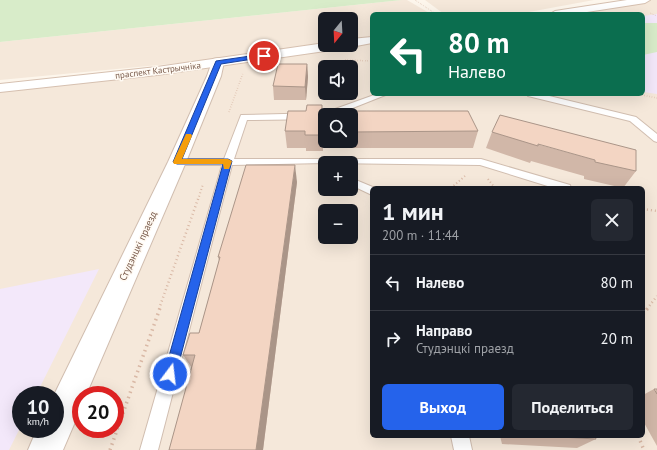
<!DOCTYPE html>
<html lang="ru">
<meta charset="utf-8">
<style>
body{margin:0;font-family:"PT Sans",sans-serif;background:#242831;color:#f1f3f6;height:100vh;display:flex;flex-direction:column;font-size:15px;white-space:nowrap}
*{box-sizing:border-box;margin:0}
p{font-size:13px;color:#9ea1a6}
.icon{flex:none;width:22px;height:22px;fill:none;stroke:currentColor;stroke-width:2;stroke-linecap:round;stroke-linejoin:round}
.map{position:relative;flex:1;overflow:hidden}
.details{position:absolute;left:370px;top:186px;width:275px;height:252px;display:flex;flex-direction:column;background:#171b24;border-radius:6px;box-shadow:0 4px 16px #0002}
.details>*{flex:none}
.top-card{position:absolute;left:370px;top:12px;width:275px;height:84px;border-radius:6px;box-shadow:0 4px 16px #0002;background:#0b6e4f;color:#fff;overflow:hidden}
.needle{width:26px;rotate:198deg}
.fabs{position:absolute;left:318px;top:12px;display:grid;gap:8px}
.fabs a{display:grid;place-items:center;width:40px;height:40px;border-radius:6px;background:#171b24;box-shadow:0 4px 16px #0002;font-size:20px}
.speed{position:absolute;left:12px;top:386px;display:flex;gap:8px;font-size:20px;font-weight:700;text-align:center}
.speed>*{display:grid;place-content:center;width:52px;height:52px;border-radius:50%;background:#171b24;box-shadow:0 4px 16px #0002;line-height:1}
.speed small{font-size:10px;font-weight:400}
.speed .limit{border:6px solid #d22;background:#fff;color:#111}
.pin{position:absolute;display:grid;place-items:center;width:34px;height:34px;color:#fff;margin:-17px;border:2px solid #fff;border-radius:50%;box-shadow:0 1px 4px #0007}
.me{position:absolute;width:44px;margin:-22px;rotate:15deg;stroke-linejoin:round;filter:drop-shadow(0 0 3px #0008)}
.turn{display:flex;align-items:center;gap:14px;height:84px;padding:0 12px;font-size:18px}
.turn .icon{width:52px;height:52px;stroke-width:2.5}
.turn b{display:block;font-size:28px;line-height:34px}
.round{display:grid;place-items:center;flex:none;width:42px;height:42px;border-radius:6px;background:#242831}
.head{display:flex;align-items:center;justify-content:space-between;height:68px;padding:0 12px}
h1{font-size:24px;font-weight:800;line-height:30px}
.cta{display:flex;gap:8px;margin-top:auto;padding:8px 12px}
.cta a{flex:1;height:46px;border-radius:6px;background:#2563eb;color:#fff;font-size:16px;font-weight:800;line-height:46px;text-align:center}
.cta a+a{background:#242831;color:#f1f3f6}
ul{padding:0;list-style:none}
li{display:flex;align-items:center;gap:12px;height:56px;padding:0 12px;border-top:1px solid #363941}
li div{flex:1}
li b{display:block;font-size:15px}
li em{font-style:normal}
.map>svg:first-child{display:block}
.residential{fill:#f5e8da;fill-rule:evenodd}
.education{fill:#f3e8fa}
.green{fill:#d8ecc9}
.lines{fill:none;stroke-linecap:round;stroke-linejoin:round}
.service-casing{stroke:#d1beb0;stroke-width:2}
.minor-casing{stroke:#d1beb0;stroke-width:2}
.secondary-casing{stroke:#d6c0b0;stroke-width:2}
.path-far4{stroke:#d9b8a5;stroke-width:1;stroke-dasharray:0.5 1.5;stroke-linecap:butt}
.path-far3{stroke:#d9b8a5;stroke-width:1.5;stroke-dasharray:0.5 2;stroke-linecap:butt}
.path-far2{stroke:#d9b8a5;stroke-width:2;stroke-dasharray:1 2.5;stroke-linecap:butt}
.path-far1{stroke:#d9b8a5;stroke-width:2.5;stroke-dasharray:1 3;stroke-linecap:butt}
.path{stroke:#d9b8a5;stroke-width:3.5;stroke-dasharray:1.5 4;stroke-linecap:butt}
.service{fill:#fff;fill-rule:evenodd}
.minor{fill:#fff;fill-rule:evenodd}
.secondary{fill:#fff;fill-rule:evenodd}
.wall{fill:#d1b7a8;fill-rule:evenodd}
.shaded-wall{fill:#aa9588}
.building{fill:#f3d5c3;stroke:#aa9588}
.route{fill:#2563eb;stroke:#184099}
.slow{fill:#f59e0b}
.labels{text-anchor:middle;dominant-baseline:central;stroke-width:3;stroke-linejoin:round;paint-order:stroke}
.far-street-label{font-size:9px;fill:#7a5c4d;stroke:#fffaf3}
.street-label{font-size:10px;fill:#7a5c4d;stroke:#fffaf3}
</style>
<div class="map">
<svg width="657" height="450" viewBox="0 0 657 450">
<rect width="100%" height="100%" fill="#fdf6ec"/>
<!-- residential -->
<g class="residential">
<path d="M 402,0 L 407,0 L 431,14 L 372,14 L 372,37 L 351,40 L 351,19 L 325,19 L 325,43 L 212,60 L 0,80 L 0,42 Z"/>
<path d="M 425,0 L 594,0 L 518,14 L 444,14 Z"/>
<path d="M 649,0 L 657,0 L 657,450 L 0,450 L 0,88 L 339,45 L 351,45 L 372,40 L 372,94 L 643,94 L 643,14 L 555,14 ZM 325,67 L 351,67 L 351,93 L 325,93 ZM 325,115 L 351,115 L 351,141 L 325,141 ZM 325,163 L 351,163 L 351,189 L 325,189 ZM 372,188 L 643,188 L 643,436 L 372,436 ZM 325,211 L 351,211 L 351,237 L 325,237 ZM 21,395 L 55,395 L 55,429 L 21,429 ZM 81,395 L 115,395 L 115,429 L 81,429 Z"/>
</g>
<!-- education -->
<g class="education">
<path d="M 657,14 L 657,94 L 643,92 L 643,16 Z"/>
<path d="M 99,269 L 36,395 L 21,395 L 21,426 L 9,450 L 0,450 L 0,289 Z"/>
</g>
<!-- green -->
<g class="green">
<path d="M 0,0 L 402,0 L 0,42 Z"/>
<path d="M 643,23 L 657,23 L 657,52 L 643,55 Z"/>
</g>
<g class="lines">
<!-- service casing -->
<g class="service-casing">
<g id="service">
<path d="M 377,94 L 388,94 L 335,115 L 325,115 L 325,119 L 247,120 L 234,159 L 481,159 L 570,185 L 571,188 L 554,188 L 480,165 L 325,163 L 232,165 L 158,450 L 140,450 L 222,165 L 177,165 L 172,162 L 177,159 L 224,159 L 241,115 L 324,113 Z"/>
<path d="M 527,94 L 541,94 L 636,117 L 657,134 L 657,142 L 654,141 L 630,121 L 528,96 Z"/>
<path d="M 351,178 L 375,188 L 372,188 L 372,195 L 351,185 Z"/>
<path d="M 451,436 L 469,436 L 472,450 L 454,450 Z"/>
</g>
</g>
<!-- minor casing -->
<g class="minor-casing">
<path id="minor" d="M 218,58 L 223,59 L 224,62 L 221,76 L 186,162 L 86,395 L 81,395 L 81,408 L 63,450 L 28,450 L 37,429 L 55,429 L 54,395 L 168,162 L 207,76 L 213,59 Z"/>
</g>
<!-- secondary casing -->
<g class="secondary-casing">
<g id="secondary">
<path d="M 627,0 L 650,0 L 645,3 L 574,14 L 550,14 L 555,11 Z"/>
<path d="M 372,37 L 372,43 L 351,47 L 346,45 L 351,45 L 351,39 Z"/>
<path d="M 325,43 L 325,45 L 345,45 L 343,48 L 339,49 L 157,75 L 0,92 L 0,84 L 157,67 Z"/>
</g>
</g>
<!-- path-far4 -->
<g class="path-far4">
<path d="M 415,0 L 436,14"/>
<path d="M 650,13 L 657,16"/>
</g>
<!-- path-far3 -->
<g class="path-far3">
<path d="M 345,60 L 372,61"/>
<path d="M 637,94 L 657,98"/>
<path d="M 229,112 L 243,73"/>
</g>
<!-- path-far2 -->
<g class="path-far2">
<path d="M 488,179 L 495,188"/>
<path d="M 451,188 L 465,176"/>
<path d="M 198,200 L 203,184"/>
</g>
<!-- path-far1 -->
<g class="path-far1">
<path d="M 643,209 L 657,211"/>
<path d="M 159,309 L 198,199"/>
<path d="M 647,309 L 657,296"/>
</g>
<!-- path -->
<g class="path">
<path d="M 643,314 L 648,308"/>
<path d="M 638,436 L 644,450"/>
<path d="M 110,450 L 160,308"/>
</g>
<!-- service -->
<use href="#service" class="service"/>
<!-- minor -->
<use href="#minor" class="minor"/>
<!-- secondary -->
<use href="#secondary" class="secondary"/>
</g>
<!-- wall -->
<g class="wall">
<path d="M 307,64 L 308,77 L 306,100 L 274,100 L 273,86 Z"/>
<path d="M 322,111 L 478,131 L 473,148 L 323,148 L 323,151 L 306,151 L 306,148 L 287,148 L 285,131 ZM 325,115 L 351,115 L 351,141 L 325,141 Z"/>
<path d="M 492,132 L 636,171 L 623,188 L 584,179 L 584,176 L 531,161 L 530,163 L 486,148 Z"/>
<path d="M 297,182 L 263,450 L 169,450 L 192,368 L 183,355 L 199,333 L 219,261 L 218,257 Z"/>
<path d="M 654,389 L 657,389 L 657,446 L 643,421 L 643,395 Z"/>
<path d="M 500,436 L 595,436 L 596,439 L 577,448 L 502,444 Z"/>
</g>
<!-- shaded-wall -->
<g class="shaded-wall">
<path d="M 307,64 L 308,77 L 306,100 L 305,87 Z"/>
<path d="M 295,165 L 297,182 L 263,450 L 256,450 Z"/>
</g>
<!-- building -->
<g class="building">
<path d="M 278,64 L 307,64 L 305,87 L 273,86 Z"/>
<path d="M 307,105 L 322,105 L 322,111 L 468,111 L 478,131 L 351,132 L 351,115 L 325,115 L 325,132 L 323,132 L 323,135 L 305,135 L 305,131 L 285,131 L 288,111 L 306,111 Z"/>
<path d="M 500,115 L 636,150 L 636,171 L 595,162 L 595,160 L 538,144 L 538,146 L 492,132 Z"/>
<path d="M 246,165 L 295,165 L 256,450 L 169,450 L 195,355 L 183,355 L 190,333 L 199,333 L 220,257 L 218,257 Z"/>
<path d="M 654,389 L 657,389 L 657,394 Z"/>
<path d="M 542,436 L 595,436 L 596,439 Z"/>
</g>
<!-- route -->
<path class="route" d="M 264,54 L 266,55 L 266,57 L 221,64 L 182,159 L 228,159 L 232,161 L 176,374 L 174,378 L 170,380 L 165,378 L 164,374 L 223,164 L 177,164 L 173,162 L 216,61 Z"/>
<!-- slow -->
<path class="slow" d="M 186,134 L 191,134 L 192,136 L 182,159 L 228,159 L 232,161 L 229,169 L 224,169 L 223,164 L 174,164 L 173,162 Z"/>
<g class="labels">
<!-- far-street labels -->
<g class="far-street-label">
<text transform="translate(158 70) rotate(-7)">праспект Кастрычніка</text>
</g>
<!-- street labels -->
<g class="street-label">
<text transform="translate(138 246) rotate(-65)">Студэнцкі праезд</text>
</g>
</g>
</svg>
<div class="fabs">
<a><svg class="needle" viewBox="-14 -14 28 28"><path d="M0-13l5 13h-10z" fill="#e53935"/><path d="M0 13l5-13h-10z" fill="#9ea1a6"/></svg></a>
<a><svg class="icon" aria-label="sound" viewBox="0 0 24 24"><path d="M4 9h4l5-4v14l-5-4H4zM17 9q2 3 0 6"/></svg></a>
<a><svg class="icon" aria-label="search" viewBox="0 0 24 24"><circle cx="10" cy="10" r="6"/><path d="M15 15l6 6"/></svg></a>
<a>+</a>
<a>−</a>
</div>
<div class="speed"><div>10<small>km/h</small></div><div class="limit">20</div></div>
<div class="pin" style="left:264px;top:56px;background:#d93025"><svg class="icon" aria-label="arrive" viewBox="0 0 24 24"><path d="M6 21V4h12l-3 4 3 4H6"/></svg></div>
<svg class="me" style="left:170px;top:374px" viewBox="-20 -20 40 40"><circle r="17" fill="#2563eb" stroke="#fff" stroke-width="3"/><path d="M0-11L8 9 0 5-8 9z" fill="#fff"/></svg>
<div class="top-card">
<div class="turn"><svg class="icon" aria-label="left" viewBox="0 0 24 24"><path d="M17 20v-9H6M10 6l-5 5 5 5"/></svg><div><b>80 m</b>Налево</div></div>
</div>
<section class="details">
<div class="head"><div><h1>1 мин</h1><p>200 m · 11:44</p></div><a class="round"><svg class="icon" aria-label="close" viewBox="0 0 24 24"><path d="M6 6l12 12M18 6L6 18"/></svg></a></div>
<ul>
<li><svg class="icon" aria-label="left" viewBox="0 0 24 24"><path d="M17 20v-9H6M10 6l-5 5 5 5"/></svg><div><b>Налево</b></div><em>80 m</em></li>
<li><svg class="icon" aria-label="right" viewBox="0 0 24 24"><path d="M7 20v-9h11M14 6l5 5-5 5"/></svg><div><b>Направо</b><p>Студэнцкі праезд</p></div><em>20 m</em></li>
</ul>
<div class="cta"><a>Выход</a><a>Поделиться</a></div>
</section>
</div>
